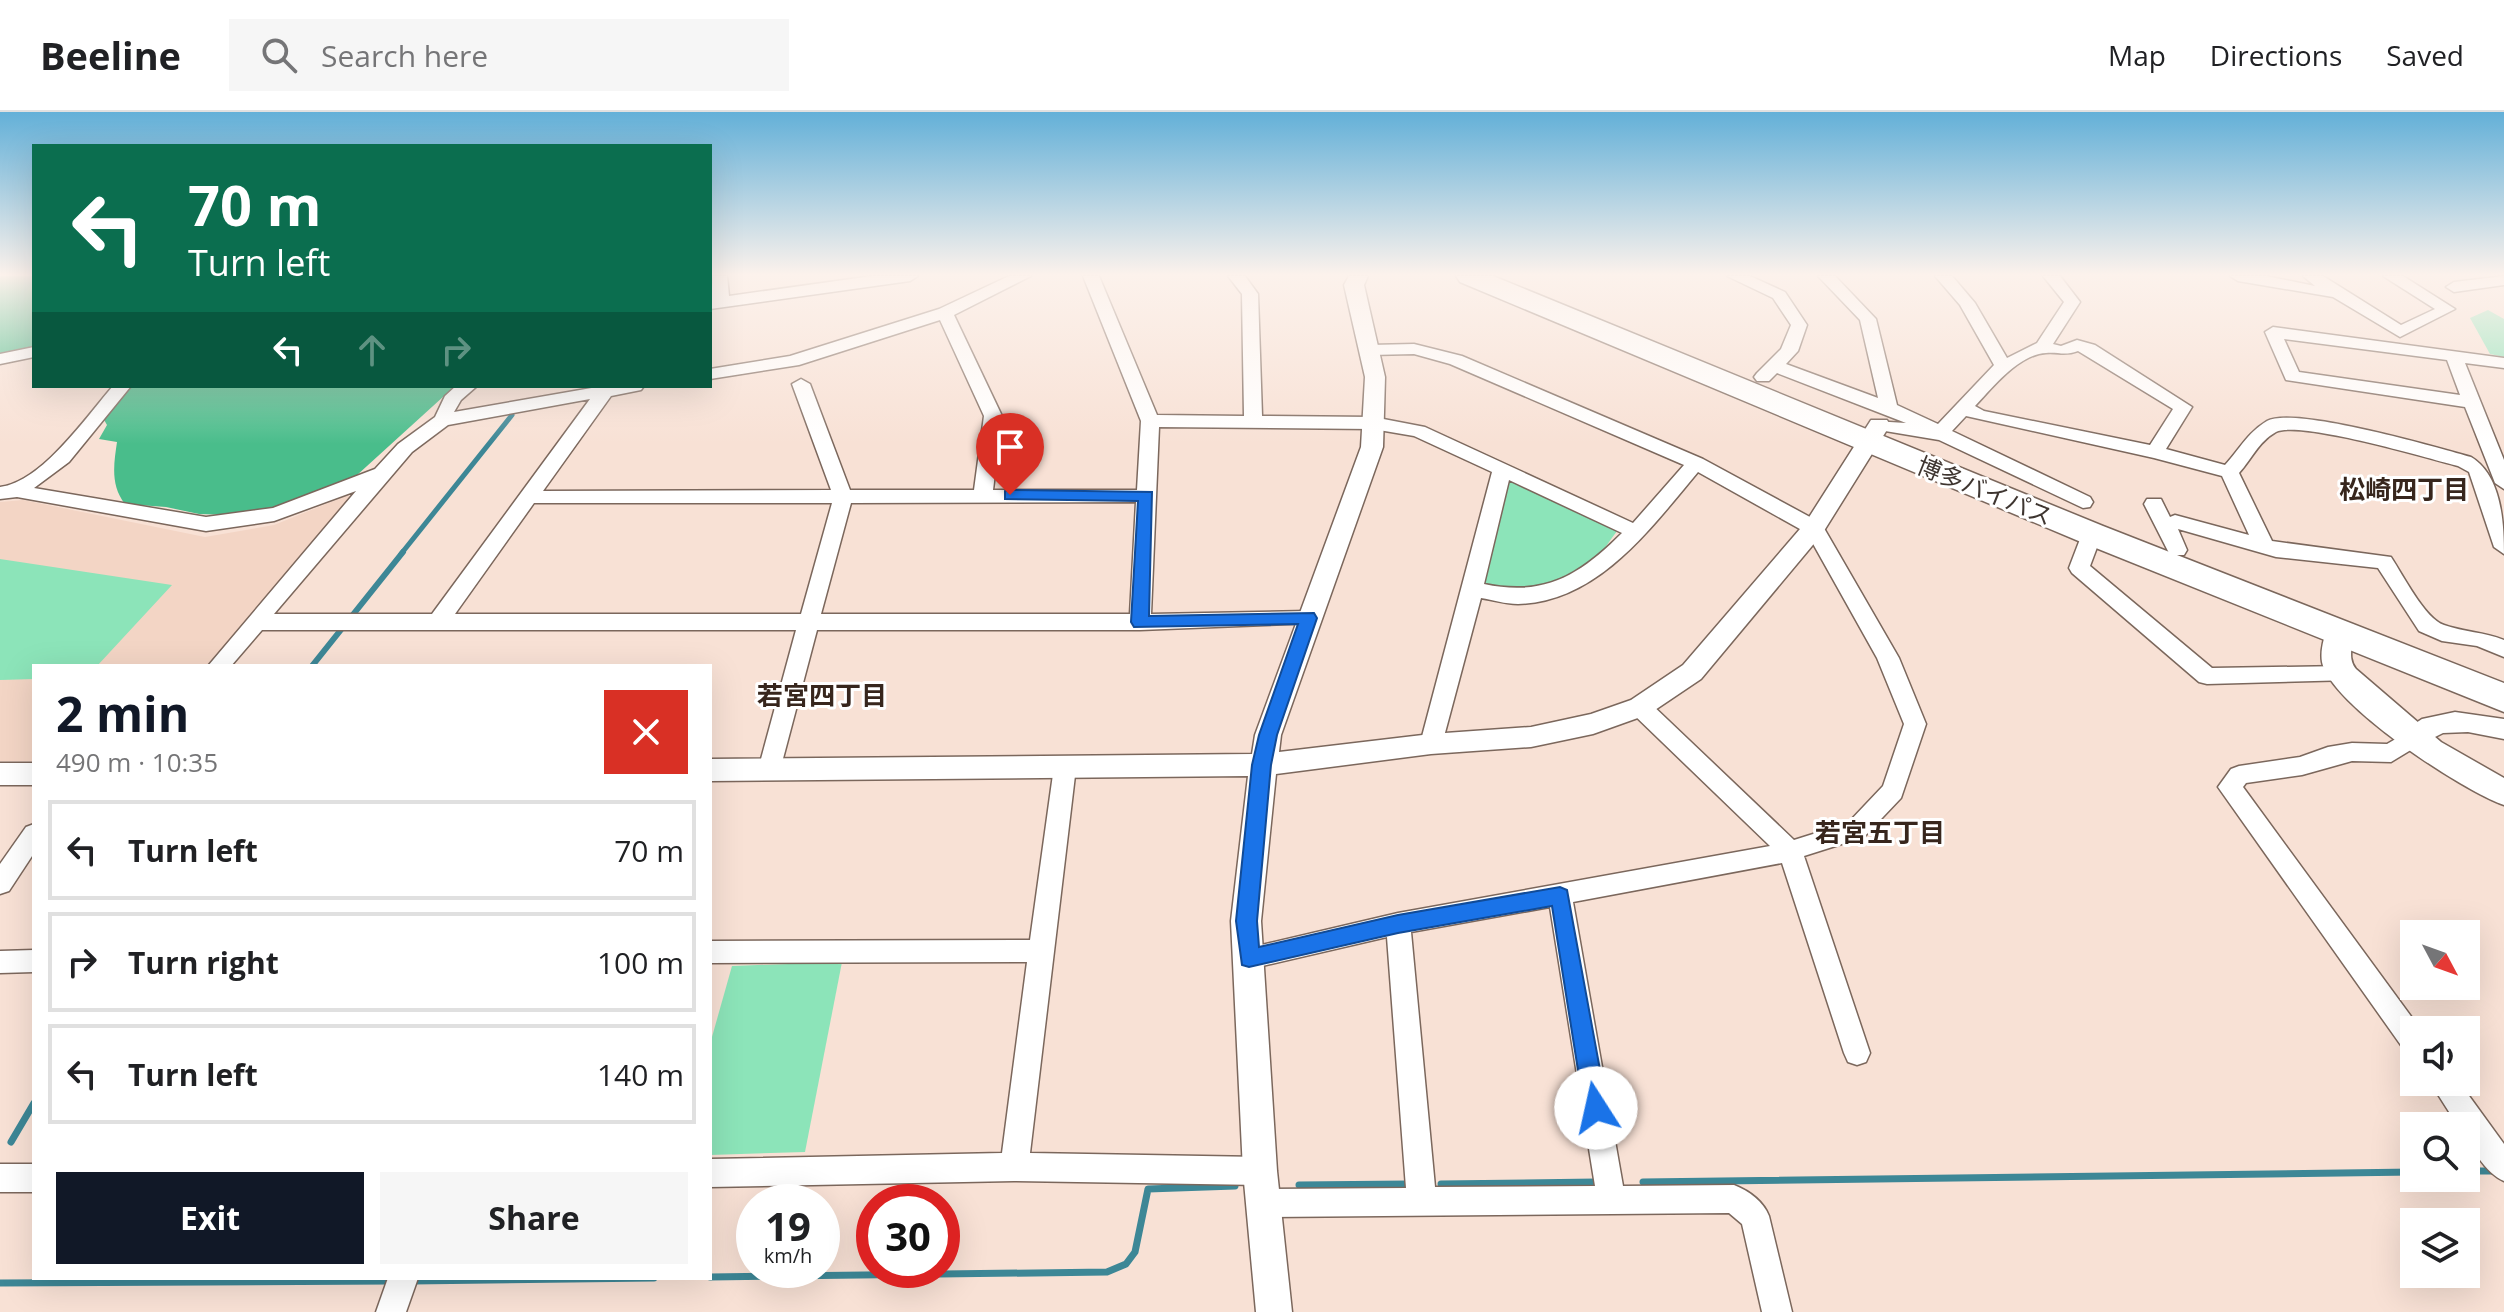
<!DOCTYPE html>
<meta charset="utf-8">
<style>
body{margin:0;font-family:"Open Sans","Noto Sans JP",sans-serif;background:#f6f6f6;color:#202124;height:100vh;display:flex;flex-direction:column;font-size:30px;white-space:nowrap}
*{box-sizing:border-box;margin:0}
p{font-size:26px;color:#757577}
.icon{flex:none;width:44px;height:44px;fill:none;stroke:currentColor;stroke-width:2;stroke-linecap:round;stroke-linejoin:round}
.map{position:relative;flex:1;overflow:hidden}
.side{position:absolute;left:32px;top:552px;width:680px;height:616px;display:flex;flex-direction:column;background:#fff;border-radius:0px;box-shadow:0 8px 32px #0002}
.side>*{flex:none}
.hud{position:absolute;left:32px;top:32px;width:680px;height:244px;border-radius:0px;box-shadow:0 8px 32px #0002;background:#0b6e4f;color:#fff;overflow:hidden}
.needle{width:52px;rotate:131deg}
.tools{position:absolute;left:2400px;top:808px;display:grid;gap:16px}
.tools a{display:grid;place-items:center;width:80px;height:80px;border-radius:0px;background:#fff;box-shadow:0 8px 32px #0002;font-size:40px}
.speed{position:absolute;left:736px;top:1072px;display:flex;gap:16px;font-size:40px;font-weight:700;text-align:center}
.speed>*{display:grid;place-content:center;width:104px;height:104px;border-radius:50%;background:#fff;box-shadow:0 8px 32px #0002;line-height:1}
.speed small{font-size:20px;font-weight:400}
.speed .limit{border:12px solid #d22;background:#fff;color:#111}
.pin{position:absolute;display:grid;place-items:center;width:68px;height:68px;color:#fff;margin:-82px -34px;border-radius:50% 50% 50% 0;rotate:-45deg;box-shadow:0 0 8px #0007}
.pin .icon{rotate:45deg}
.me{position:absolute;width:88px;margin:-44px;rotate:350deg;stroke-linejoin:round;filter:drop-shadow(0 0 6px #0008)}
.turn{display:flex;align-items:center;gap:28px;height:168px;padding:0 24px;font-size:36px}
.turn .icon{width:104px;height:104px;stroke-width:2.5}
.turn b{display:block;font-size:56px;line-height:68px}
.lanes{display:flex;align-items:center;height:76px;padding:0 24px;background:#0003;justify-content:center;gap:40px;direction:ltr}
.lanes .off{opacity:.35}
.round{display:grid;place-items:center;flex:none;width:84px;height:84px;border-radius:0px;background:#f6f6f6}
.head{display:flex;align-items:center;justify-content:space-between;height:136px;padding:0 24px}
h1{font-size:48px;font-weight:700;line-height:60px;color:#111827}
.action{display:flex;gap:16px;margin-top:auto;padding:16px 24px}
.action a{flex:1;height:92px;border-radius:0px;background:#111827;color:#fff;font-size:32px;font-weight:700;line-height:92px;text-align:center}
.action a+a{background:#f6f6f6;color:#202124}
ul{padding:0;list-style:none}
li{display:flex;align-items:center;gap:24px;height:100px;margin:0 16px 12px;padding:0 8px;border:4px solid #e0e0e0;border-radius:0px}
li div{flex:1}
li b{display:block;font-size:30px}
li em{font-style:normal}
header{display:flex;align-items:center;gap:48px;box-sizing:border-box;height:112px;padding:0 40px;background:#fff;border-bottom:2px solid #e0e0e0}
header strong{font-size:38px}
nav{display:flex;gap:44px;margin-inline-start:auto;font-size:28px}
.search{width:560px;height:72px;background:#f6f6f6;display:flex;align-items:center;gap:20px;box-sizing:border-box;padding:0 28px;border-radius:0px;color:#757577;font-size:30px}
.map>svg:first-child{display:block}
.built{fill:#f3d5c5}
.green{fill:#8ce4b9}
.forest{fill:#49bd8b}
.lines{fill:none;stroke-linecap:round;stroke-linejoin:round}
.stream-far2{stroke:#3d8796;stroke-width:5}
.stream-far1{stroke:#3d8796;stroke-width:6}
.stream{stroke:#3d8796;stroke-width:7}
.minor-casing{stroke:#7b675c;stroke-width:3}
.tertiary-casing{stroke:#7b675c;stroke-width:3}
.secondary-casing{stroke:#7b675c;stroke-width:3}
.trunk-casing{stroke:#7b675c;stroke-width:3}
.minor{fill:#fff;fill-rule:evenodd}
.tertiary{fill:#fff;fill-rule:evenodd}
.secondary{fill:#fff;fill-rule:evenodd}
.trunk{fill:#fff;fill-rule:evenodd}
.route{fill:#1a73e8;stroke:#114b97;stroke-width:2}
.labels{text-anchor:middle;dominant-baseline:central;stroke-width:6;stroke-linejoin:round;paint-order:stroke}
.street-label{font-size:24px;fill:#3e3530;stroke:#fff}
.neighbourhood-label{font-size:26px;font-weight:bold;fill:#37261d;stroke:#fff}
</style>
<header>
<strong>Beeline</strong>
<div class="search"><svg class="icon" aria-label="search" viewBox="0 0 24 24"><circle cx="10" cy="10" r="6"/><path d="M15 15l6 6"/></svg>Search here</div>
<nav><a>Map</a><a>Directions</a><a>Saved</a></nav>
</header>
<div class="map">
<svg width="2504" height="1200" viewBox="0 0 2504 1200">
<rect width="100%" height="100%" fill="#f8e1d5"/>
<!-- built -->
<path class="built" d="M 346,384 L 358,385 L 212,554 L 34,554 L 34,649 L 0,649 L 0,390 L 23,388 L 205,425 L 274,413 Z"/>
<!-- green -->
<g class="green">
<path d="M 2488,198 L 2504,207 L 2504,245 L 2490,242 L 2470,206 Z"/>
<path d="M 1513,367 L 1618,418 C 1608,430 1599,447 1587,457 C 1565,476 1505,486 1481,470 L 1505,369 Z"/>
<path d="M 0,447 L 172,473 L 97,554 L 34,554 L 34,567 L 0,568 Z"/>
<path d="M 842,850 L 805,1040 L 710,1043 L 710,932 L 732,854 Z"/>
</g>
<!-- forest -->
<g class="forest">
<path d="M 0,164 L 34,164 L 34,235 L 0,243 Z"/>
<path d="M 128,274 L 455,274 L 356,364 L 268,398 L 229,403 L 199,402 L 166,395 L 125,392 C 110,373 114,351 117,330 L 99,327 L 107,313 L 103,306 Z"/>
</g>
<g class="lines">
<!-- stream-far2 -->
<path class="stream-far2" d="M 401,442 L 512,303"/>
<!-- stream-far1 -->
<path class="stream-far1" d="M 312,554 L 403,440"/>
<!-- stream -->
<g class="stream">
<path d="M 11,1030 L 34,991"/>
<path d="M 2466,1059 L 2504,1059"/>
<path d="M 1643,1070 L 2414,1060"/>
<path d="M 1441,1072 L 1596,1070"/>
<path d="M 1299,1073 L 1408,1072"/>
<path d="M 710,1165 L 1107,1160 L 1126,1152 L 1135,1140 L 1148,1077 L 1235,1074"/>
<path d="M 412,1169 L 654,1166"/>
<path d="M 0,1171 L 392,1169"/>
</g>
<!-- minor casing -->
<g class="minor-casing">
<g id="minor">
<path d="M 713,164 L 727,164 L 729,184 L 872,164 L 918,164 L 910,169 L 710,197 Z"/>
<path d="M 1009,164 L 1031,164 L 954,203 L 1002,304 L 993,378 L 1137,378 L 1141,309 L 1083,164 L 1099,164 L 1157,303 L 1244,304 L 1242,182 L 1228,164 L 1245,164 L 1258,182 L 1262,304 L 1373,305 L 1425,315 L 1633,411 L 1684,353 L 1450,252 L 1414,242 L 1370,243 L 1361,238 L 1370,233 L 1414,232 L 1462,244 L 1703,347 L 1821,411 L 1899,546 L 1926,612 L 1901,686 L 1864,725 L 1804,744 L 1870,941 L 1866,950 L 1857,953 L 1848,950 L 1844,941 L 1782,751 L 1573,790 L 1623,1074 L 1734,1073 C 1749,1079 1763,1089 1769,1104 L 1792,1200 L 1762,1200 L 1742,1112 L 1729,1101 L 1263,1105 L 1253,1101 L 1249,1091 L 1253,1081 L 1263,1077 L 1406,1076 L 1387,825 L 1249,857 L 1240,854 L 1236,846 L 1240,838 L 1398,801 L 1770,734 L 1632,601 L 1629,595 L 1632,589 L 1640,587 L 1648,589 L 1794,728 L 1848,711 L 1883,674 L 1904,612 L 1877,546 L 1807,421 L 1698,360 C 1651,416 1598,490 1518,492 C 1505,492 1493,488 1481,486 L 1442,632 L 1439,638 L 1431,641 L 1423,638 L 1420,632 L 1492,360 L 1414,324 L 1373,317 L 1159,315 L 1151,502 L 1308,499 L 1315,501 L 1318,506 L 1315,511 L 1140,518 L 817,518 L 780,658 L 777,664 L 769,667 L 761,664 L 758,658 L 796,518 L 262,518 L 231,554 L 208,554 L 356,379 L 274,409 L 206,419 L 17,385 L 0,387 L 0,375 C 42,370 86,305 113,274 L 131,274 L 69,350 L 34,376 L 206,405 L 273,396 L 375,357 L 398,332 L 435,305 L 445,284 L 456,274 L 477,274 L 461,288 L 454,300 L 603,274 L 644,274 L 641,278 L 611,284 L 543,379 L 831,378 L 792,272 L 801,267 L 810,272 L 850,378 L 974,378 L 984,304 L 940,208 L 799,253 L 710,267 L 710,257 L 790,244 L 939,197 ZM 590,287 L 432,502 L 274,502 L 412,340 L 448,313 ZM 1509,368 L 1622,421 C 1580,463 1545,485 1484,472 ZM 1136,390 L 1130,502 L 821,502 L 851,391 ZM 534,391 L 832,391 L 801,502 L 455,502 ZM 1550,795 L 1595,1074 L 1435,1075 L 1411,820 Z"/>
<path d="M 1727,164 L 1750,164 L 1785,180 L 1807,213 L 1798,239 L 1786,252 L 1878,286 L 1860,208 L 1818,164 L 1835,164 L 1876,207 L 1897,293 L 1938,312 L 1994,253 L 1960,193 L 1935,164 L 1952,164 L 1975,191 L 2007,246 L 2037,231 L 2064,190 L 2043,164 L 2060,164 L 2080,190 L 2053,232 L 2061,234 L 2077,228 L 2095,233 L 2192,295 L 2166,337 L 2225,353 C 2240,337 2247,321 2267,309 C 2293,294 2436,335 2471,345 C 2501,363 2504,409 2504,442 L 2494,435 L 2469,360 L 2458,354 C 2427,346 2299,308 2276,320 C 2258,330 2252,347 2239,361 L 2272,429 L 2391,445 C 2403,463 2425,507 2444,513 C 2464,520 2484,520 2504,528 L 2504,545 L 2477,534 L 2442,529 L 2419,519 L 2378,456 L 2276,445 L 2178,417 L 2187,438 L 2184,443 L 2170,443 L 2144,392 L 2147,387 L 2161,387 L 2170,405 L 2175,403 L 2249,423 L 2222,364 L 2154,346 L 1966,304 L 1952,319 L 2090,385 L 2093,390 L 2090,395 L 2083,396 L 1939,328 L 1873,317 L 1870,313 L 1873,309 L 1906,311 L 1777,261 L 1769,269 L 1757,269 L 1754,265 L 1757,261 L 1781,237 L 1791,213 L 1773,186 ZM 2078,239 L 2173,297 L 2150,333 L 1984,299 L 1975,294 C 1992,276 2019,242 2046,241 C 2059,240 2065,244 2078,239 Z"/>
<path d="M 2230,164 L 2266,164 L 2315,174 L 2303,164 L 2323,164 L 2401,213 L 2435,197 L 2383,164 L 2403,164 L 2455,197 L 2400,225 L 2333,185 L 2238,169 Z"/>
<path d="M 2504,164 L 2504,173 L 2454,180 L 2446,175 L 2454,170 Z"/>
<path d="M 2273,215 L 2504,246 L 2504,256 L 2465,251 L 2504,348 L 2504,377 L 2495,371 L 2465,295 L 2286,268 L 2265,220 ZM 2284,227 L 2447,248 L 2460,283 L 2299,260 Z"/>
<path d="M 34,235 L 34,245 L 0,252 L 0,242 Z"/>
<path d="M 2092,415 L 2102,422 L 2090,454 L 2212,556 L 2344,554 L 2352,556 L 2355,562 L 2352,568 L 2207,572 L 2199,570 L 2072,461 L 2069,456 L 2082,422 Z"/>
<path d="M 2411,618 L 2419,621 L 2422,627 L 2419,633 L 2391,650 L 2352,649 L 2302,663 L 2246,671 L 2243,675 L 2421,918 L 2414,918 L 2414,942 L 2405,939 L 2218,675 L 2231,657 L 2239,654 L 2300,645 L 2328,635 L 2352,631 L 2387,632 Z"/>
<path d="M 1065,646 L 1073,649 L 1076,655 L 1030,1041 L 1260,1045 L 1270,1049 L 1274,1059 L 1270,1069 L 1260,1073 L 1014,1069 L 710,1075 L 710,1047 L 1002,1041 L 1027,850 L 710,851 L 710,829 L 1030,828 L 1054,655 L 1057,649 Z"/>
<path d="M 34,712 L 34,741 L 9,779 L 0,782 L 0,752 L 26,715 Z"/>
<path d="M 34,838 L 34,860 L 0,861 L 0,839 Z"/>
<path d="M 2430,970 L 2459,970 L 2504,1032 L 2504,1069 C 2487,1062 2466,1033 2466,1014 L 2458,1014 Z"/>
<rect x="0" y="1052" width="34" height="28"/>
<path d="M 388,1166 L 418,1166 L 406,1200 L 376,1200 Z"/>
</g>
</g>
<!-- tertiary casing -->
<g class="tertiary-casing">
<g id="tertiary">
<path d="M 1349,164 L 1368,164 L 1364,173 L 1385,265 L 1383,335 L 1281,623 L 1279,640 L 1431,622 L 1531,615 L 1591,602 L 1631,588 L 1683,553 L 1806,410 L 1871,308 L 1887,308 L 1890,313 L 1822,422 L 1701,567 L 1649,602 L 1593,622 L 1531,635 L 1431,642 L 1276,662 L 1261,809 L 1277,1059 L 1292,1200 L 1256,1200 L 1243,1059 L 1231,809 L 1248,664 L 710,669 L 710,647 L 1252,642 L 1255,623 L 1361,335 L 1365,265 L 1344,173 Z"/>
<path d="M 2455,600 L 2504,607 L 2504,627 L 2468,620 L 2443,621 L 2411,637 L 2402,634 L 2398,627 L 2402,620 L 2422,607 Z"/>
<rect x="0" y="651" width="34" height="22"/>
</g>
</g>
<!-- secondary casing -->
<g class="secondary-casing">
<path id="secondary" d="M 2339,511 L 2349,514 C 2357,528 2345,544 2356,557 L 2441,630 L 2504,666 L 2504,693 C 2463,679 2330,592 2322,550 C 2320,539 2324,523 2329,514 Z"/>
</g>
<!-- trunk casing -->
<g class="trunk-casing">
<path id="trunk" d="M 1456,164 L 1493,164 L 2103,414 L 2504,571 L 2504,600 L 2081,430 L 1460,170 Z"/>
</g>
<!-- minor -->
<use href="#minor" class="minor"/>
<!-- tertiary -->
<use href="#tertiary" class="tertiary"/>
<!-- secondary -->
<use href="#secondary" class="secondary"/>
<!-- trunk -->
<use href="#trunk" class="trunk"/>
</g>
<!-- sky -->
<linearGradient id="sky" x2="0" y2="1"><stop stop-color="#63b0d8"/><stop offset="0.49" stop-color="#fcf2ec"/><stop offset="1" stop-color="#fcf2ec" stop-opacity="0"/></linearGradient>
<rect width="2504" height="332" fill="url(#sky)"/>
<!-- route -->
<path class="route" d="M 1010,378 L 1152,380 L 1149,504 L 1314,501 L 1317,506 L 1277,623 L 1271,653 L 1257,809 L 1259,835 L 1398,803 L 1560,775 L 1567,778 L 1607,996 L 1604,1004 L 1596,1007 L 1588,1004 L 1584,996 L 1552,794 L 1398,821 L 1249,855 L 1242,853 L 1236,809 L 1252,653 L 1259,623 L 1298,512 L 1134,515 L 1131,510 L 1138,389 L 1005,387 L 1005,379 Z"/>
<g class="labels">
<!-- street labels -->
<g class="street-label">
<text transform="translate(1985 378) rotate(22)">博多バイパス</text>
</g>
<!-- neighbourhood labels -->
<g class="neighbourhood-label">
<text x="2404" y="377">松崎四丁目</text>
<text x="822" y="583">若宮四丁目</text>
<text x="1880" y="720">若宮五丁目</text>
</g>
</g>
</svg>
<div class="tools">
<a><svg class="needle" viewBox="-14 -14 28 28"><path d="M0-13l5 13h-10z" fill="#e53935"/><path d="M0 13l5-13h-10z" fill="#757577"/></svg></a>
<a><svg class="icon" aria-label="sound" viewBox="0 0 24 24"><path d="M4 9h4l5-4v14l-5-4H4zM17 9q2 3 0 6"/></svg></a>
<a><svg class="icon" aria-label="search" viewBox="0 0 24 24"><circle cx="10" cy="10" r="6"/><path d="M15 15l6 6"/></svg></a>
<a><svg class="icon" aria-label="layers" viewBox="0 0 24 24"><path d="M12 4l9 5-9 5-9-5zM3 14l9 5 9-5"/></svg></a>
</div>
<div class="speed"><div>19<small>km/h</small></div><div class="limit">30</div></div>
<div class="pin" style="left:1010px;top:383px;background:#d93025"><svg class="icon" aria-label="arrive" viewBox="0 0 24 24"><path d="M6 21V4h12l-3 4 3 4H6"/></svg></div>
<svg class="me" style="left:1596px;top:996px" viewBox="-20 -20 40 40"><circle r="19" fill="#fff"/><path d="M0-13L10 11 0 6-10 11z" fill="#1a73e8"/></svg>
<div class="hud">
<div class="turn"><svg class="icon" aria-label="left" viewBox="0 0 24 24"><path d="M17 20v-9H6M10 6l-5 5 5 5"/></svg><div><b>70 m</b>Turn left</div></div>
<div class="lanes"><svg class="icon" aria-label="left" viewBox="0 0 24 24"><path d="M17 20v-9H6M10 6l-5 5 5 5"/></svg><svg class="icon off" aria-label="ahead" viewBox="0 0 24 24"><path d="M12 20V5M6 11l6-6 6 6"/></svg><svg class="icon off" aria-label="right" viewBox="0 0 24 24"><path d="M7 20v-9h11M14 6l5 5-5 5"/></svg></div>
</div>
<section class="side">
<div class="head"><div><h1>2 min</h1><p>490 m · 10:35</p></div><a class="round" style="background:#d93025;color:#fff"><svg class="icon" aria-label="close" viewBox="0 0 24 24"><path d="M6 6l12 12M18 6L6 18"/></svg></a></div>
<ul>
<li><svg class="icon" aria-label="left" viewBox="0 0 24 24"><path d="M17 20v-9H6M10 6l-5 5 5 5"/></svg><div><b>Turn left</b></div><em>70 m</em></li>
<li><svg class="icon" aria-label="right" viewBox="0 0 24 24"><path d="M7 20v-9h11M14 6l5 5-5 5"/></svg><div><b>Turn right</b></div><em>100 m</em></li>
<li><svg class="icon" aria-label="left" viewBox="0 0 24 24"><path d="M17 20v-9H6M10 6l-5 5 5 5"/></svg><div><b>Turn left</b></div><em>140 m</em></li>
</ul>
<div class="action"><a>Exit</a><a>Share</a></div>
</section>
</div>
